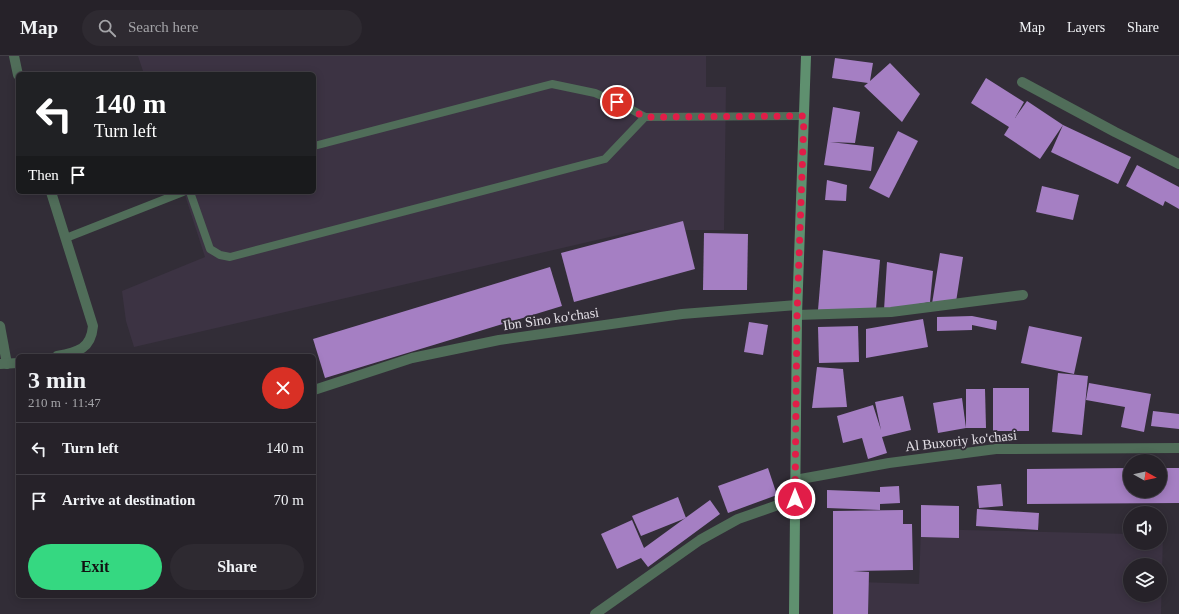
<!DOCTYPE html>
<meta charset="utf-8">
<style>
body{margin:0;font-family:Georgia,serif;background:#2e2a31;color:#f1f3f6;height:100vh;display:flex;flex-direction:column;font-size:15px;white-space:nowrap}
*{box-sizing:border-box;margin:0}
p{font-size:13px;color:#a4a4a8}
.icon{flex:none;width:22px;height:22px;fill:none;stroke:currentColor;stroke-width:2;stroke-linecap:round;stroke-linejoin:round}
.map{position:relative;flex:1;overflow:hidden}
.sheet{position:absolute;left:16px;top:298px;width:300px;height:244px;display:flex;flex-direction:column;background:#262229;border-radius:6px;box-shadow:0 2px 10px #0003,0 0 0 1px #423f46}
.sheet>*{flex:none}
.hud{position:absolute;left:16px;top:16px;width:300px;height:122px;border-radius:6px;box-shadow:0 2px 10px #0003,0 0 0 1px #423f46;background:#202124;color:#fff;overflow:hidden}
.needle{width:26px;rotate:98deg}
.controls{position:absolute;left:1123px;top:398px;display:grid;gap:8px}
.controls a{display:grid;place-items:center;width:44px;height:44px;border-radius:50%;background:#262229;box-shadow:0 2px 10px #0003,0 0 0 1px #423f46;font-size:20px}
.pin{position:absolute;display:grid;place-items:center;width:34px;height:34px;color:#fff;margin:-17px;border:2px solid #fff;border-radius:50%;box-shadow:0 1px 4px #0007}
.me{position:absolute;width:44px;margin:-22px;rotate:0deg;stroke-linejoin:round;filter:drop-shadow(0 0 3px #0008)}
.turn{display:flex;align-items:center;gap:14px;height:84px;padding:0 12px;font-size:18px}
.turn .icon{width:52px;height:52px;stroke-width:2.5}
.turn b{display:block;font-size:28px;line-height:34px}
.then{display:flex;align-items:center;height:38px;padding:0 12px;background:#0003;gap:8px;font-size:15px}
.round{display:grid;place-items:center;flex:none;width:42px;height:42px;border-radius:21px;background:#2e2a31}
.head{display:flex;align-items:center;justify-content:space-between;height:68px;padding:0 12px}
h1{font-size:24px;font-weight:700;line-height:30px}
.button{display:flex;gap:8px;margin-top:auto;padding:8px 12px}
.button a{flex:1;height:46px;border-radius:24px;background:#35d881;color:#111;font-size:16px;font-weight:700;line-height:46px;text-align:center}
.button a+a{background:#2e2a31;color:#f1f3f6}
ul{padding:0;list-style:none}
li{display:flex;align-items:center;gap:12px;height:52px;padding:0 12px;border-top:1px solid #423f46}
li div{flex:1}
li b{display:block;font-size:15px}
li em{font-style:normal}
header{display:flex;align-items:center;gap:24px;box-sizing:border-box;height:56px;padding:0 20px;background:#262229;border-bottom:1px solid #423f46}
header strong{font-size:19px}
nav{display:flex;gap:22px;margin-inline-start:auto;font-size:14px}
.search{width:280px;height:36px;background:#2e2a31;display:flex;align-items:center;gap:10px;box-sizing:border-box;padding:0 14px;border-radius:22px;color:#a4a4a8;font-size:15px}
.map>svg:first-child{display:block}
.built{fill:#3c3343;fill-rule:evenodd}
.building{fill:#a57fc3}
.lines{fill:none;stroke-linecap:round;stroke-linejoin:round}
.lane{stroke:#506d59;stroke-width:8}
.street{stroke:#506d59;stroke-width:10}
.secondary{stroke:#5f906f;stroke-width:10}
.route{stroke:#e11d48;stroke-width:7;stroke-dasharray:0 12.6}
.labels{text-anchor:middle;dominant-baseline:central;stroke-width:4;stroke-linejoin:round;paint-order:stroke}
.street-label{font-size:14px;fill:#e3dfe6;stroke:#322d37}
</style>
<header>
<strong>Map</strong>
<div class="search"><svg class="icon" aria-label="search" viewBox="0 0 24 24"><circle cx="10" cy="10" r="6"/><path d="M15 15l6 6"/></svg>Search here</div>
<nav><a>Map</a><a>Layers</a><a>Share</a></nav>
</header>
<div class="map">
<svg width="1179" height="558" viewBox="0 0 1179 558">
<rect width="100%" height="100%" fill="#322d37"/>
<!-- built -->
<g class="built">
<path d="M 138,0 L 706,0 L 706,31 L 726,31 L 724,174 L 640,174 L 134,291 L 126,265 L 122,235 L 205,201 L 184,136 L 314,136 L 314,18 L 144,18 Z"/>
<path d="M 921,473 L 1130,478 L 1130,487 L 1160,487 L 1160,478 L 1163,478 L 1161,558 L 858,558 L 859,526 L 919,528 ZM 1130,509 L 1160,509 L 1160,539 L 1130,539 Z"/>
</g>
<!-- building -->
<g class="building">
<path d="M 835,2 L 873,7 L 870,25 L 890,7 L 920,38 L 902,66 L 864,30 L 868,27 L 832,22 Z"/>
<path d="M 986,22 L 1024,46 L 1015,62 L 1027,45 L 1063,69 L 1131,101 L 1118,128 L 1051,96 L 1063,69 L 1040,103 L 1004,79 L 1009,71 L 971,47 Z"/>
<path d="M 833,51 L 860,56 L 855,87 L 830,86 L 874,91 L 871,115 L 824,109 Z"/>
<path d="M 898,75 L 918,85 L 889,142 L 869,132 Z"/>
<path d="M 1137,109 L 1179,131 L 1179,153 L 1165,145 L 1163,150 L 1126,130 Z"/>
<path d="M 827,124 L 847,129 L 846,145 L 825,144 Z"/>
<path d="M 1042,130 L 1079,139 L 1073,164 L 1036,156 Z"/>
<path d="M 683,165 L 695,213 L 574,246 L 561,197 Z"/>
<path d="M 704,177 L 748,178 L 747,234 L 703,234 Z"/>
<path d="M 823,194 L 880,204 L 876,253 L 818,254 Z"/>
<path d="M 940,197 L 963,201 L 956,246 L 932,248 Z"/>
<path d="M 887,206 L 933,215 L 930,246 L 884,254 Z"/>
<path d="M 550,211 L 562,250 L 325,322 L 313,283 Z"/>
<path d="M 972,260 L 997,265 L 996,274 L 972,269 L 972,274 L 937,275 L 937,261 Z"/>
<path d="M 923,263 L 928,291 L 866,302 L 866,273 Z"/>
<path d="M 749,266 L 768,269 L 763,299 L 744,296 Z"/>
<path d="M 858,270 L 859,306 L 819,307 L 818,271 Z"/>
<path d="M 1029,270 L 1082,281 L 1074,318 L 1021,307 Z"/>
<path d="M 295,297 L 296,300 L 284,300 Z"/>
<path d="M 817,311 L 843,313 L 847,351 L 812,352 Z"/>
<path d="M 1058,317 L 1088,320 L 1082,379 L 1052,376 Z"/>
<path d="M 1089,327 L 1151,338 L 1144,376 L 1121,371 L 1125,351 L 1086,344 Z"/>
<rect x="993" y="332" width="36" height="43"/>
<path d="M 966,333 L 985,333 L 986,372 L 966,372 Z"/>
<path d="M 903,340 L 911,374 L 882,381 L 887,397 L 868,403 L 862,382 L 843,387 L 837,360 L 873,349 L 881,374 L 875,346 Z"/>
<path d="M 962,342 L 966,372 L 938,377 L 933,347 Z"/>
<path d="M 1153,355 L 1179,358 L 1179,373 L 1151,370 Z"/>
<path d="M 768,412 L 777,439 L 728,457 L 718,430 Z"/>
<path d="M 1130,412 L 1130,435 L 1160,435 L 1160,412 L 1179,412 L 1179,447 L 1027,448 L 1027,413 Z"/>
<path d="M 1001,428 L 1003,450 L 979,452 L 977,430 Z"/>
<path d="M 899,430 L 900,447 L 880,448 L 880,454 L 827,452 L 827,434 L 880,436 L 880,431 Z"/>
<path d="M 678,441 L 686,462 L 641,480 L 632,460 Z"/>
<path d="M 710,444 L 720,458 L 648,511 L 641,502 L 617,513 L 601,478 L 632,464 L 644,492 Z"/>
<path d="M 921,449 L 959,450 L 959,482 L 921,481 Z"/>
<path d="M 977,453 L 1039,457 L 1038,474 L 976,470 Z"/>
<path d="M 903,454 L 903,468 L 912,468 L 913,514 L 853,515 L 869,516 L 868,558 L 833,558 L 833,455 Z"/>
</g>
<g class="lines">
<!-- lane -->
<g class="lane">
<path d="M 314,90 L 552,28 L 595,37 L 627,51 L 645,61 L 804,60"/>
<path d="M 190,136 L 210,193 L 220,199 L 230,201 L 605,103 L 645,61"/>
<path d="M 66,182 L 183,136"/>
</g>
<!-- street -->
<g class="street">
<path d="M 14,0 L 18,19"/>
<path d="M 1022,26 L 1115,76 L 1179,108"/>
<path d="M 51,136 L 93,270 C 91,293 78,296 57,300"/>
<path d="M 797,259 L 891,256 L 1023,239"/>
<path d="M 0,270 L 7,308"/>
<path d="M 0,308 L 18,307"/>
<path d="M 314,334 L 412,302 L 499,284 L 682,258 L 797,249"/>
<path d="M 795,424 L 889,407 L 996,393 L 1179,392"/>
<path d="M 595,558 L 700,484 L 738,463 L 795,443"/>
</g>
<!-- secondary -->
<path class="secondary" d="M 794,558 L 797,259 L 806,0"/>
</g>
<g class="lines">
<!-- route -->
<path class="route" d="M 617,46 L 645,61 L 804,60 L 797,259 L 795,443"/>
</g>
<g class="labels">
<!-- street labels -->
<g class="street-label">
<text transform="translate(551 263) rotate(-8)">Ibn Sino ko'chasi</text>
<text transform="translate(961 385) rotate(-6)">Al Buxoriy ko'chasi</text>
</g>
</g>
</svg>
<div class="controls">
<a><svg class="needle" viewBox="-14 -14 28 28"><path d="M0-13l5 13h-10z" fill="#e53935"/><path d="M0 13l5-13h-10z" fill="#a4a4a8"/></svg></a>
<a><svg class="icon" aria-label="sound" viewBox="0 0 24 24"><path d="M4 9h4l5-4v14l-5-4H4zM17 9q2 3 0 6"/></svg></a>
<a><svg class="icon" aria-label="layers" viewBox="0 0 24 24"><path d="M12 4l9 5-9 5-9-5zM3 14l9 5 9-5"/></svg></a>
</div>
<div class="pin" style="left:617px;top:46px;background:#d93025"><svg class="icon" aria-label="arrive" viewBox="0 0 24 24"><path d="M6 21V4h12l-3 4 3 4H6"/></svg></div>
<svg class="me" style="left:795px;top:443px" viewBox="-20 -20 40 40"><circle r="17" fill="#e11d48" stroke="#fff" stroke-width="3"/><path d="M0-11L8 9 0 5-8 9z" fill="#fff"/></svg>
<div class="hud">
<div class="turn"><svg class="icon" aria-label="left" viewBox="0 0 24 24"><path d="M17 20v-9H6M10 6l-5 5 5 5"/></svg><div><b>140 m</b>Turn left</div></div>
<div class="then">Then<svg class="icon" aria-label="arrive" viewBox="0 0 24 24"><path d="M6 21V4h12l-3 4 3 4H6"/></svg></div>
</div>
<section class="sheet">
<div class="head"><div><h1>3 min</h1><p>210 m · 11:47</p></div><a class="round" style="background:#d93025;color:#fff"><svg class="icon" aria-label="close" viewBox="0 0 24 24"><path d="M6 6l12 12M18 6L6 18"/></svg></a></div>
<ul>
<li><svg class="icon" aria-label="left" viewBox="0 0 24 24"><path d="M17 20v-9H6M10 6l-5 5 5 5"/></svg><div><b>Turn left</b></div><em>140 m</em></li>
<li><svg class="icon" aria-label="arrive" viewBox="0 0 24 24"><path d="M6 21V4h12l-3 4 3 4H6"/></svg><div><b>Arrive at destination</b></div><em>70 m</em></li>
</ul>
<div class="button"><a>Exit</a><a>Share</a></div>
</section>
</div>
